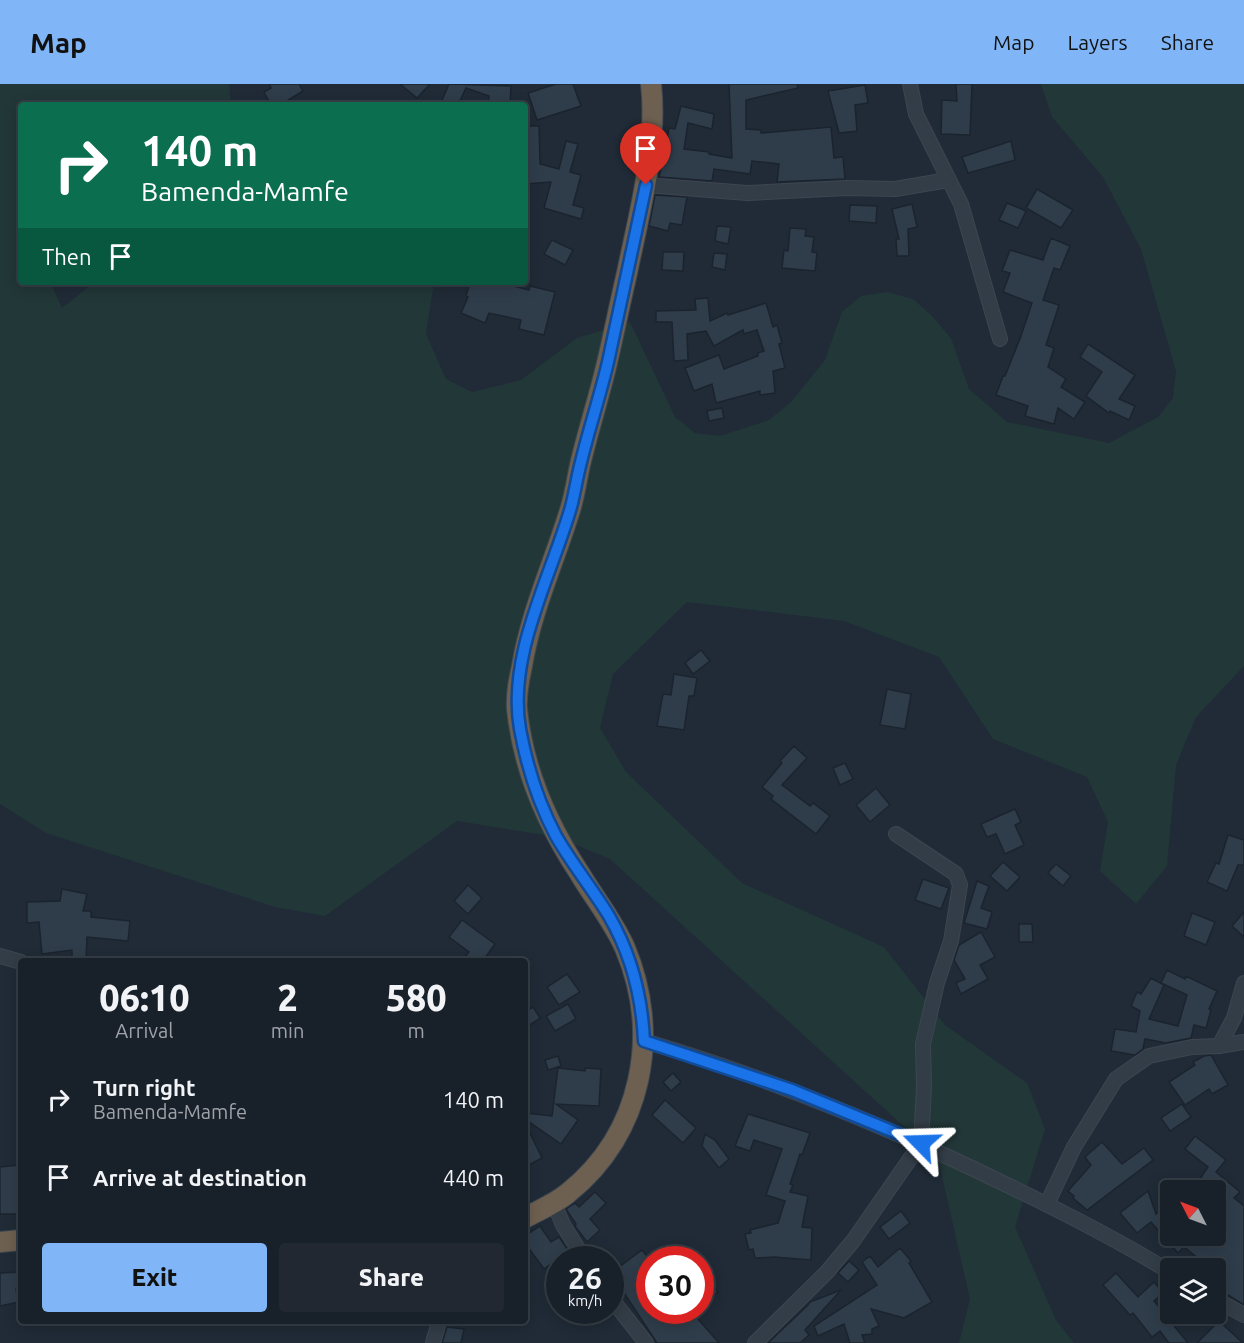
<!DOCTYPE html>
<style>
body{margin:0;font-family:Ubuntu,sans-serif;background:#212831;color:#f1f3f6;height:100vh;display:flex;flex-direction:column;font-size:22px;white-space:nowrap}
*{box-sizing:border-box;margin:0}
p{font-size:20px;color:#9fa3a8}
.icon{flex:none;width:33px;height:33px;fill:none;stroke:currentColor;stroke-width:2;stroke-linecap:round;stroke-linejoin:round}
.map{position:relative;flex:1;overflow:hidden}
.side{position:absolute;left:18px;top:874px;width:510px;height:366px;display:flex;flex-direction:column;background:#182029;border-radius:6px;box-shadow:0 3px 15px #0003,0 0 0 2px #363e46}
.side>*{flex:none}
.banner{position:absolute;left:18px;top:18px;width:510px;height:183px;border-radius:6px;box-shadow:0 3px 15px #0003,0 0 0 2px #363e46;background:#0b6e4f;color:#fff;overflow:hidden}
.needle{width:39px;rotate:312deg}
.fabs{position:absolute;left:1160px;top:1096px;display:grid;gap:12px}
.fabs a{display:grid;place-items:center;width:66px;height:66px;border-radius:6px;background:#182029;box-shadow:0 3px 15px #0003,0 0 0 2px #363e46;font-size:30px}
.speed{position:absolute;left:546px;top:1162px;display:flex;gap:12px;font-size:30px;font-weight:700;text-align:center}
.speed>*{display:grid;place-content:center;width:78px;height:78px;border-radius:50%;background:#182029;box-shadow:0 3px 15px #0003,0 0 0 2px #363e46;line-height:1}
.speed small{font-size:15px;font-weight:400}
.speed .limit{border:9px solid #d22;background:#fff;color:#111}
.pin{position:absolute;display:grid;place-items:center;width:51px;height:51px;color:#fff;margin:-62px -26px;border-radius:50% 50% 50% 0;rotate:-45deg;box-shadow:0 0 6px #0007}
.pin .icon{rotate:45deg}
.me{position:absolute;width:66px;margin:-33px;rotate:292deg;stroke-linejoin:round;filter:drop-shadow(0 0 4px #0008)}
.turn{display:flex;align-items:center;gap:21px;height:126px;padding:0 24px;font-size:27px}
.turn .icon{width:78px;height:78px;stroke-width:2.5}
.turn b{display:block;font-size:42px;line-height:51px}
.then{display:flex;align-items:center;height:57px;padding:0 24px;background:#0003;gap:12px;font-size:22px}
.eta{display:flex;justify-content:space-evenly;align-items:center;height:102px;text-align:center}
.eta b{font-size:36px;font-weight:800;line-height:42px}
.button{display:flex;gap:12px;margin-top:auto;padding:12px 24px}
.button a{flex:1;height:69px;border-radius:6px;background:#80b6f7;color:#111;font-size:24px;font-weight:800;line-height:69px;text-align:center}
.button a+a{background:#212831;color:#f1f3f6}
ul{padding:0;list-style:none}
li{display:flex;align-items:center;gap:18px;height:78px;padding:0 24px}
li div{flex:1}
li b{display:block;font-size:22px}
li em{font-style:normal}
header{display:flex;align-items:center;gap:36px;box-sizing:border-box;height:84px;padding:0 30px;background:#80b6f7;color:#111}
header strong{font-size:28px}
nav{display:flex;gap:33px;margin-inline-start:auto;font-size:21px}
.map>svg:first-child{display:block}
.green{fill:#223738}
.building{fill:#2f3d4b;stroke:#1b242e;stroke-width:1.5}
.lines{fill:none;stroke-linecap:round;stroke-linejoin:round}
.minor-casing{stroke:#3d4651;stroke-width:16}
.highway-casing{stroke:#3e4852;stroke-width:22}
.minor{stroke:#333d47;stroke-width:14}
.highway{stroke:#6d6050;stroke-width:20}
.route-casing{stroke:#114b97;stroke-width:15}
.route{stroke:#1a73e8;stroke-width:10}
</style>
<header>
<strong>Map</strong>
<nav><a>Map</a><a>Layers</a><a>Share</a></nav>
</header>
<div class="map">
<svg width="1244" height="1259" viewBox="0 0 1244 1259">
<rect width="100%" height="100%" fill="#202b37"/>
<!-- green -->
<path class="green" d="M 0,0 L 229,0 L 231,21 L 21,21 L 21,198 L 50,198 L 62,224 L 95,198 L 434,198 L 426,250 L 446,295 L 472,308 L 521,296 L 577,254 L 630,238 L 675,333 L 695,349 L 720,352 L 769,336 L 791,318 L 825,276 L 842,228 L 861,212 L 887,208 L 913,215 L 932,232 L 951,254 L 969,305 L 1007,338 L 1109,359 L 1158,333 L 1173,314 L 1176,287 L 1141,165 L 1103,93 L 1052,33 L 1041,0 L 1244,0 L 1244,582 L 1196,633 L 1176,681 L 1167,782 L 1136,820 L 1100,787 L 1108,738 L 1087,693 L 993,655 L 939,573 L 844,537 L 687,518 L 613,590 L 600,644 L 626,688 L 742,799 L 884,863 L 945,941 L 1027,999 L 1045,1045 L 1015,1143 L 1056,1236 L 1074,1259 L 959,1259 L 970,1215 L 936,1066 L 921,1058 L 610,775 L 557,753 L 457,737 L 325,832 L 275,823 L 46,749 L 0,720 Z"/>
<!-- building -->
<g class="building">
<path d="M 269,0 L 299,0 L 303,7 L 285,18 L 287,21 L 271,21 L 264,8 L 271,4 Z"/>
<path d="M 400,0 L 430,0 L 417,14 Z"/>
<path d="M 449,0 L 511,2 L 510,21 L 488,20 L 489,12 L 466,4 L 458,21 L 440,21 Z"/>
<path d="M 556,0 L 573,0 L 581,22 L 537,36 L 528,9 Z"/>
<path d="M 729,0 L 797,0 L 798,4 L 746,16 L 746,45 L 761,46 L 761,49 L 831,43 L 834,74 L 843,73 L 845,95 L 777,98 L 779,80 L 752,77 L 750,90 L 714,85 L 712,97 L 659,93 L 669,44 L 675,45 L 681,22 L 714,30 L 712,45 L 688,39 L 684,65 L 709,68 L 709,70 L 732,74 Z"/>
<path d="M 956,0 L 972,0 L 970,51 L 941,50 L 942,16 L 957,17 Z"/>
<path d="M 865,1 L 868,19 L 855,21 L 857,47 L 839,49 L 828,7 Z"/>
<path d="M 525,42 L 539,42 L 540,80 L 559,85 L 566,57 L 578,60 L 570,88 L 581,91 L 573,121 L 584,124 L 581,135 L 544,124 L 551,98 L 525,100 Z"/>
<path d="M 1011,57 L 1015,76 L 968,89 L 962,73 Z"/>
<path d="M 1037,105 L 1073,126 L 1061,144 L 1026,124 Z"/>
<path d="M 655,111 L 687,113 L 682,141 L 670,139 L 668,147 L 649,142 Z"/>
<path d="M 1007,119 L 1026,127 L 1018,144 L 999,136 Z"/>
<path d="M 912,120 L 917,143 L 908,145 L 909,172 L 897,172 L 896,155 L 899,155 L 892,125 Z"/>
<path d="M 850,121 L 877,122 L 876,139 L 849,137 Z"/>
<path d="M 717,142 L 731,143 L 728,160 L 715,157 Z"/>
<path d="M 790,144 L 806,145 L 805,152 L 814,153 L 812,168 L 817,169 L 815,187 L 782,184 L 784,166 L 788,167 Z"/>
<path d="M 1051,154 L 1070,162 L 1060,186 L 1054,184 L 1043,216 L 1059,221 L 1046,261 L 1054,264 L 1048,283 L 1066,295 L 1061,303 L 1085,318 L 1074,335 L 1058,324 L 1054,340 L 1025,332 L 1028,322 L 996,311 L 1003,292 L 1005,292 L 1021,252 L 1032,219 L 1003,208 L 1010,189 L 1002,187 L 1010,166 L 1043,176 Z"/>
<path d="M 552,156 L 573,166 L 565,181 L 544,170 Z"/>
<path d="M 663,168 L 684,168 L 683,187 L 662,186 Z"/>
<path d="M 714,169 L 727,170 L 725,186 L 712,183 Z"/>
<path d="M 470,198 L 498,198 L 529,206 L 530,202 L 555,208 L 544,251 L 519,245 L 521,236 L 489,229 L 485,239 L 461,229 L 468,213 L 466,212 Z"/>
<path d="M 708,214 L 710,237 L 727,229 L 728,231 L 766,219 L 773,243 L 777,241 L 782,259 L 779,260 L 785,284 L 773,287 L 775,309 L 760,311 L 760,307 L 716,319 L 712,300 L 694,307 L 685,284 L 719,271 L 724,285 L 758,272 L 758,269 L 764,267 L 757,246 L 744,250 L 743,246 L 714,262 L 706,247 L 687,250 L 688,276 L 674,277 L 672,238 L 656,238 L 656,227 L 696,226 L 695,215 Z"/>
<path d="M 1088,260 L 1135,291 L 1119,315 L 1135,322 L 1129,336 L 1110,327 L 1109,329 L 1086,312 L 1102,288 L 1080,273 Z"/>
<path d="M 722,324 L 724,334 L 709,337 L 707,327 Z"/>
<path d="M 701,566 L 710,577 L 693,590 L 685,579 Z"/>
<path d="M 674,590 L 697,594 L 694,612 L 689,612 L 684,646 L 657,642 L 663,610 L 671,611 Z"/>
<path d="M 887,605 L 911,610 L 905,645 L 880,641 Z"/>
<path d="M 794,662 L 807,674 L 782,701 L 810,722 L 813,719 L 830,732 L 816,750 L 771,715 L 773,712 L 762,703 L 782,679 L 780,677 Z"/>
<path d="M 845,679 L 853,695 L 840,701 L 833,684 Z"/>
<path d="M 876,704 L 890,721 L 870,738 L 856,721 Z"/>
<path d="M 1015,725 L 1021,738 L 1015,741 L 1024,761 L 1005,770 L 996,750 L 987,753 L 981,740 Z"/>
<path d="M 1228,751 L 1244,756 L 1244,781 L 1238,781 L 1227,807 L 1207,798 L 1216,779 L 1219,780 Z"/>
<path d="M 1003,778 L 1020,793 L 1007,807 L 990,792 Z"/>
<path d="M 1056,780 L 1071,792 L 1063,802 L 1048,789 Z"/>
<path d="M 923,795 L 949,804 L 941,825 L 915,816 Z"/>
<path d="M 977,797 L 989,802 L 981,824 L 992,828 L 987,845 L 964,839 Z"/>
<path d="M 468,801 L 482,814 L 468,830 L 454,817 Z"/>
<path d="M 62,805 L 87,810 L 83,827 L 91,827 L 91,833 L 130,837 L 128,857 L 87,853 L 86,875 L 72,874 L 72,866 L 42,870 L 39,838 L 27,839 L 27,818 L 60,817 Z"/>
<path d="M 1244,828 L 1244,853 L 1232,842 Z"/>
<path d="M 1192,829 L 1215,838 L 1206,861 L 1184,852 Z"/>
<path d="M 462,836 L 495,860 L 482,878 L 461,878 L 469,868 L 449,853 Z"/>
<path d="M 1019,840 L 1032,840 L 1033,858 L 1019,858 Z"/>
<path d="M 981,848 L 995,873 L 980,881 L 988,895 L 961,910 L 956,899 L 965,895 L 954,876 L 959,861 Z"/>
<path d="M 1167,886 L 1185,895 L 1186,892 L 1217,907 L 1209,925 L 1211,926 L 1206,944 L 1194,941 L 1191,954 L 1166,959 L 1145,955 L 1143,965 L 1135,971 L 1111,967 L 1115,945 L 1136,948 L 1140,927 L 1131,922 L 1137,908 L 1141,910 L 1151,894 L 1164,901 L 1149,935 L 1178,942 L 1187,911 L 1161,899 Z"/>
<path d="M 567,890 L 580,908 L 559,921 L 547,903 Z"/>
<path d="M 568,920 L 576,935 L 555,947 L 546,932 Z"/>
<path d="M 533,923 L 540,934 L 525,944 L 525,928 Z"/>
<path d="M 1211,971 L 1228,1001 L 1212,1010 L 1209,1005 L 1185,1021 L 1169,998 L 1195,981 L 1193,978 L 1204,972 Z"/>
<path d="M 558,972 L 561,982 L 548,986 L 545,976 Z"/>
<path d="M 558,984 L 585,987 L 585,984 L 601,985 L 599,1022 L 556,1020 L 578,1036 L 561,1060 L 525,1035 L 525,1029 L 552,1032 Z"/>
<path d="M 673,989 L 681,998 L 671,1007 L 663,998 Z"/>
<path d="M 665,1016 L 696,1044 L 683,1059 L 652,1031 Z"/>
<path d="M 1182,1020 L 1191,1033 L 1170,1047 L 1161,1034 Z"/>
<path d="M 748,1030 L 810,1049 L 802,1071 L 800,1070 L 790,1100 L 793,1101 L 790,1108 L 808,1112 L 802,1143 L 812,1144 L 811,1176 L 774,1173 L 755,1174 L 753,1165 L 749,1166 L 745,1150 L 751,1149 L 750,1146 L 778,1139 L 785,1117 L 766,1111 L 782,1065 L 754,1056 L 750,1067 L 735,1062 Z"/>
<path d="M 525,1039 L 542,1074 L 525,1083 Z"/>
<path d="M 705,1050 L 715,1056 L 729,1075 L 719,1084 L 702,1062 Z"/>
<path d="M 1195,1052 L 1226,1076 L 1216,1088 L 1240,1108 L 1234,1114 L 1244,1122 L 1244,1221 L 1215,1203 L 1215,1185 L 1202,1173 L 1199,1175 L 1184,1163 L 1178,1169 L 1151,1138 L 1137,1149 L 1120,1129 L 1148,1107 L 1156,1130 L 1170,1117 L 1170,1152 L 1204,1152 L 1215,1161 L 1215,1137 L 1223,1128 L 1215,1122 L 1215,1107 L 1192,1107 L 1208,1083 L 1185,1065 Z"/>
<path d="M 1102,1058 L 1122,1080 L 1144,1064 L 1153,1076 L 1087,1126 L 1073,1114 L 1074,1112 L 1068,1107 L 1091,1081 L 1085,1073 Z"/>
<path d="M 20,1081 L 21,1130 L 0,1130 L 0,1083 Z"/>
<path d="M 595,1108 L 606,1119 L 590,1135 L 600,1146 L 587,1158 L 575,1142 L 576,1140 L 566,1125 L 575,1119 L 579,1123 Z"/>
<path d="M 901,1127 L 910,1139 L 889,1155 L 880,1143 Z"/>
<path d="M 540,1142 L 551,1158 L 559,1153 L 568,1166 L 561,1171 L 562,1172 L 544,1185 L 525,1159 L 525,1152 Z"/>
<path d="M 900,1164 L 911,1177 L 909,1179 L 932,1218 L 904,1234 L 871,1225 L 879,1242 L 872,1245 L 872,1250 L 862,1251 L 865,1259 L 850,1259 L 844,1240 L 818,1252 L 814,1242 L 877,1201 L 862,1178 L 870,1172 L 878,1183 Z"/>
<path d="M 642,1166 L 650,1176 L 650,1227 L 691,1227 L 719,1259 L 657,1259 L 611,1189 Z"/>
<path d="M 849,1177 L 859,1186 L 848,1198 L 838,1189 Z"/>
<path d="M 700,1182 L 718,1208 L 700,1219 Z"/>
<path d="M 21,1188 L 21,1204 L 16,1205 L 19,1218 L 0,1222 L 0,1189 Z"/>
<path d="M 1116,1189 L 1138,1213 L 1154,1198 L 1163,1209 L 1154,1217 L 1165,1230 L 1178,1230 L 1171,1238 L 1188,1259 L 1169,1259 L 1160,1247 L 1152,1253 L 1133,1229 L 1130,1231 L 1103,1201 Z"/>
<path d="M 841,1206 L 805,1246 L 809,1251 L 800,1259 L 768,1259 L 808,1221 L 810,1218 Z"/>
<path d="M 1219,1237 L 1243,1259 L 1197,1259 Z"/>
<path d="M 447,1243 L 464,1245 L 461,1259 L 442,1259 Z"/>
</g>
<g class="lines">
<!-- minor casing -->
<g class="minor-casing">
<g id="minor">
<path d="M 910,0 L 916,30 L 961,120 L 1000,255"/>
<path d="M 646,101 L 747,109 L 846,104 L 895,105 L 948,96"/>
<path d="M 0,872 L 21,878"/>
<path d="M 644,957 C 770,994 891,1044 1009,1102 C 1063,1128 1118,1156 1170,1188"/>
<path d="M 1219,962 L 1234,934 L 1244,899"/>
<path d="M 554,1119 L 563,1141 L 585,1176"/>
<path d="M 1047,1120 L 1074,1063 L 1116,995 L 1149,972 L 1192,963 L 1219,962 L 1244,958"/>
<path d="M 610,1213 L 646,1259"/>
<path d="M 1215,1215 L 1244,1231"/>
<path d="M 433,1259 L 439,1238"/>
<path d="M 755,1259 L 827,1188 L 853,1157 L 921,1059 L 924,1002 L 923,960 L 937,899 L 951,857 L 960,801 L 956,790 L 896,750"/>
</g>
</g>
<!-- highway casing -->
<g class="highway-casing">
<g id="highway">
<path d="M 525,1134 C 539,1126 555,1120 568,1109 C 643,1049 661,950 625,864 C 613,837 595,815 580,790 C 547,740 523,685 517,625 C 516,610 519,596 522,582 C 531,527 555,476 571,423 C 575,409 577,395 580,381 C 588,347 599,313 607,279 C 614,249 620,219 627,189 C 639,130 658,61 651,0"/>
<path d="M 0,1158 L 21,1156"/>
</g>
</g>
<!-- minor -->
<use href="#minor" class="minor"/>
<!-- highway -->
<use href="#highway" class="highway"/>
</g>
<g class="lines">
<!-- route casing -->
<g class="route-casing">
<path id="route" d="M 646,101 C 633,160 621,219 608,278 C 600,312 589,345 581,378 C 577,393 575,408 571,423 C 551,493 507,571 520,645 C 527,683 538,718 556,752 C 572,780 592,804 609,832 C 631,870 642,913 644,957 L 792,1006 L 921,1059"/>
</g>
<!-- route -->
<use href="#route" class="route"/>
</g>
</svg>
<div class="fabs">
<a><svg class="needle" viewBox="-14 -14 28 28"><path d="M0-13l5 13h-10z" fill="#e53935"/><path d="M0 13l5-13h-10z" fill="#9fa3a8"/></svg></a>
<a><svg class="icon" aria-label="layers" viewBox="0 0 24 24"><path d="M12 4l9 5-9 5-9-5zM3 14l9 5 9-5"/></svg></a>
</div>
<div class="speed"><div>26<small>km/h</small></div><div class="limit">30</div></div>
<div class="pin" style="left:646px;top:101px;background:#d93025"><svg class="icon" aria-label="arrive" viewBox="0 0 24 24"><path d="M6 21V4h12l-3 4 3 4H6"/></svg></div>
<svg class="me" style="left:921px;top:1059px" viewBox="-20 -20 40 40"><path d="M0-17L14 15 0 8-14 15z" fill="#1a73e8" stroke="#fff" stroke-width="4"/></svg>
<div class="banner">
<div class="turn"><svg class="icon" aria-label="right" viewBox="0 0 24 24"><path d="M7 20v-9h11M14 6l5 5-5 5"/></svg><div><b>140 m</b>Bamenda-Mamfe</div></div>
<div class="then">Then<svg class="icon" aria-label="arrive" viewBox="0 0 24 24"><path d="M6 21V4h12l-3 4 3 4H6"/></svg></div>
</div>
<section class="side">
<div class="eta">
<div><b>06:10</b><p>Arrival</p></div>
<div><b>2</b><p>min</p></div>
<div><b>580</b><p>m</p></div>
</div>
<ul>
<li><svg class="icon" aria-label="right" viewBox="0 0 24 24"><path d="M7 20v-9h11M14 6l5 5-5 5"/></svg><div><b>Turn right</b><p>Bamenda-Mamfe</p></div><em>140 m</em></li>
<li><svg class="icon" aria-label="arrive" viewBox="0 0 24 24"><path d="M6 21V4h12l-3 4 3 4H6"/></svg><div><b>Arrive at destination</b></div><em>440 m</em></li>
</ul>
<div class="button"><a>Exit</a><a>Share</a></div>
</section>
</div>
